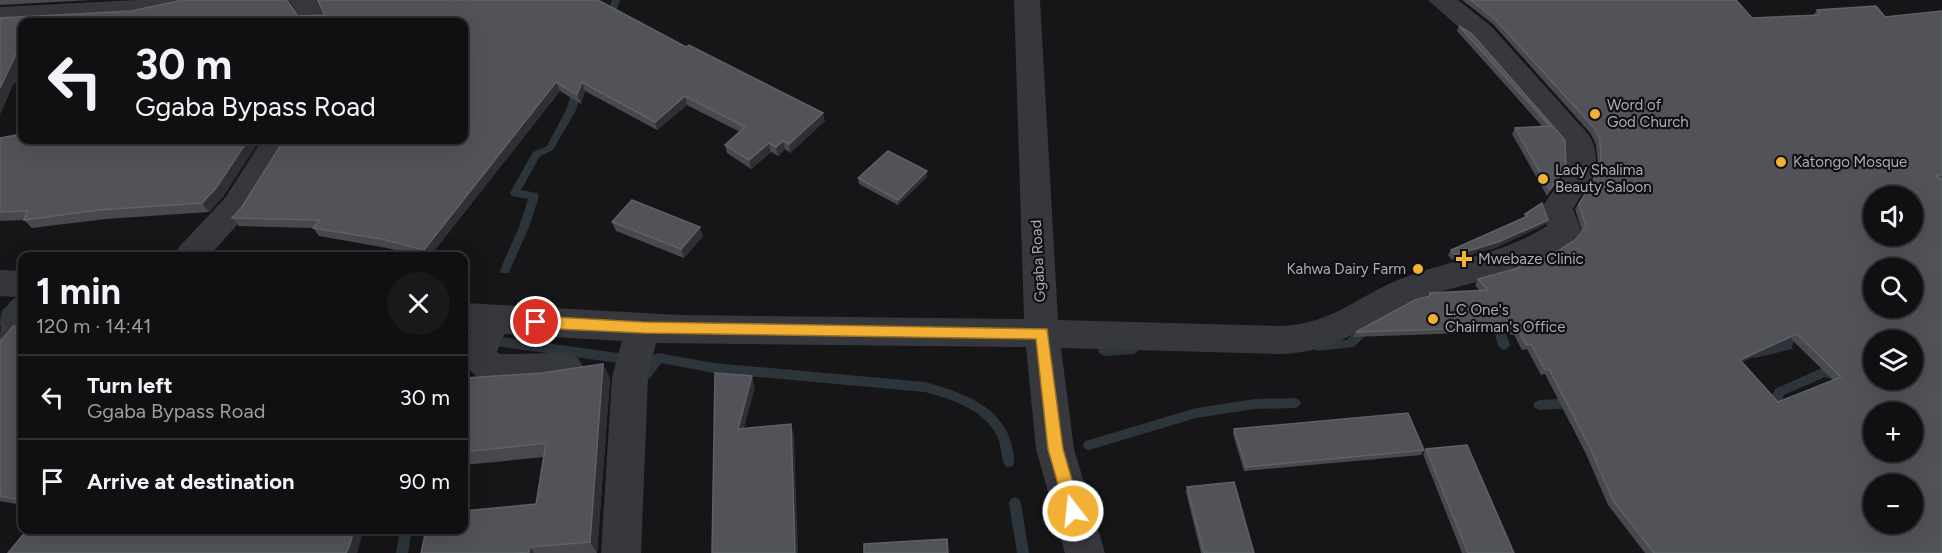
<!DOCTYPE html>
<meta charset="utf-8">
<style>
body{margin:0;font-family:Figtree,sans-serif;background:#19191b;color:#f1f3f6;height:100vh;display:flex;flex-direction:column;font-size:22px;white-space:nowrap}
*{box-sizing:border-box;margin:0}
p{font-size:20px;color:#9c9d9f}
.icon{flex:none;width:33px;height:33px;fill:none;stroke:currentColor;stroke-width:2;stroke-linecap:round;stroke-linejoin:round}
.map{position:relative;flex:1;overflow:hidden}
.drawer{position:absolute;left:18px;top:252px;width:450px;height:282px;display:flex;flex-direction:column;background:#101012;border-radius:12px;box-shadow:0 6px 24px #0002,0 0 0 2px #303032}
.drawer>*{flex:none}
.hud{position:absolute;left:18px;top:18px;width:450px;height:126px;border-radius:12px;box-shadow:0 6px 24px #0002,0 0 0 2px #303032;background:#101012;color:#f1f3f6;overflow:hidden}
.tools{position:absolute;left:1863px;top:186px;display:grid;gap:12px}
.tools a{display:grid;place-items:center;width:60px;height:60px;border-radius:50%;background:#101012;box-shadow:0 6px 24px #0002,0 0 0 2px #303032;font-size:30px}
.pin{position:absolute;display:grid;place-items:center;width:51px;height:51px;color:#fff;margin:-26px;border:3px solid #fff;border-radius:50%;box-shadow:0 2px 6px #0007}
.me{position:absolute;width:66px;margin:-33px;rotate:344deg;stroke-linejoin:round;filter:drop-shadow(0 0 4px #0008)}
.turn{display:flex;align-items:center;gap:21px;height:126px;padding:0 18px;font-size:27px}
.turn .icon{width:78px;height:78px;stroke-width:2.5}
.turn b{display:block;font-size:42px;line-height:51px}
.round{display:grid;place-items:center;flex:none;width:63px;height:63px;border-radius:32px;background:#19191b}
.summary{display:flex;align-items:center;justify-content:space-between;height:102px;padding:0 18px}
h1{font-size:36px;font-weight:700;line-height:45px}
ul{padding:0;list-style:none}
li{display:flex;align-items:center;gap:18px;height:84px;padding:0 18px;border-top:2px solid #303032}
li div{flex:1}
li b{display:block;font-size:22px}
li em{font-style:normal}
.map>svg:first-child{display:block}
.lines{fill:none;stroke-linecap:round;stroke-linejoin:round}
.stream{fill:#2c353c;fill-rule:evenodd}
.minor{fill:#37383d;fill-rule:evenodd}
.wall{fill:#47494d;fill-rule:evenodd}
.shaded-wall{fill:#2f3033}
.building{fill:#525359;stroke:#5f6168;stroke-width:1.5;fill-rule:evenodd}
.route{fill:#f2b134;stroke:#9d7322;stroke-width:1.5}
.poi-dot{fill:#f2b134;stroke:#111113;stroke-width:2}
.labels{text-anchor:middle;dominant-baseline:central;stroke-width:4.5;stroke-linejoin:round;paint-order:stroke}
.poi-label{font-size:15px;fill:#a8adb8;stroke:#111113;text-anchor:start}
.street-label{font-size:15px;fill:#a8adb8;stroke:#111113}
</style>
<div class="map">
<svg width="1942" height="553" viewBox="0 0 1942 553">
<rect width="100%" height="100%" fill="#161618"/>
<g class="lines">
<!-- stream -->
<g class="stream">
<path d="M 612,0 L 620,0 L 613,20 L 609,23 L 605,20 Z"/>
<path d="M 22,75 L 22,81 L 9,85 L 5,99 L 0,102 L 0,85 L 2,81 Z"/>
<path d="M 579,83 L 584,86 L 576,110 L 553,150 L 540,156 L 521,190 L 537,193 L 539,196 L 529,227 L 510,270 L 509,273 L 501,273 L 500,270 L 519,227 L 528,199 L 512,196 L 510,193 L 533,152 L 547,146 L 566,110 L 574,86 Z"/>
<path d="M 9,305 L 22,305 L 22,313 L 12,313 L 4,325 L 0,326 C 0,318 0,308 9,305 Z"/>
<path d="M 1496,315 L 1500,316 L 1501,319 L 1510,345 L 1508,348 L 1504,350 L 1500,348 L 1498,345 L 1491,319 L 1492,316 Z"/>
<path d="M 1368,322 L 1372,323 L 1373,326 L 1372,329 L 1354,347 L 1317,351 L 1313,349 L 1311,346 L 1313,343 L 1317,341 L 1347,340 L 1364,323 Z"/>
<path d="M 1789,333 L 1793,335 L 1794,338 L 1792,349 L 1755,358 L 1751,356 L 1749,353 L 1751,350 L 1783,343 L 1785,335 Z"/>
<path d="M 488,335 L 618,353 L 622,355 L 624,358 L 622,361 L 618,363 L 488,345 L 484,343 L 483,340 L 484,337 Z"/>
<path d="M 1133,344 L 1137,346 L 1139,349 L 1137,352 L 1133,354 L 1104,356 L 1100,354 L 1098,351 L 1100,348 L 1104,346 Z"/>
<path d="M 658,353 L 714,363 L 925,382 C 961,392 1004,406 1012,447 C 1014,454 1015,460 1013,466 L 1009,467 L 1005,466 C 1000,456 1002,444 996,434 C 983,409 950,399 925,392 L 714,373 L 661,363 C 655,371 648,385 638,382 L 636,379 L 638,376 L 654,355 Z"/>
<path d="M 1824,367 C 1831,369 1836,367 1842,369 L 1844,372 L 1842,375 L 1832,379 L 1825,377 L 1784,395 L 1781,403 L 1785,413 L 1783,417 L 1779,418 L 1775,417 L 1769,403 L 1775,389 Z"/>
<path d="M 1295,398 L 1299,400 L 1301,403 L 1299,406 L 1295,408 L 1255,409 L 1196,418 L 1089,450 L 1085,449 L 1083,445 L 1085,441 L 1089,440 L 1196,408 L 1255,399 Z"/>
<path d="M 1575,398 L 1579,400 L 1581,403 L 1579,406 L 1575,408 L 1539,410 L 1535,408 L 1533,405 L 1535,402 L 1539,400 Z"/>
<path d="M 1015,497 L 1019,499 L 1021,503 L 1029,553 L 1017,553 L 1009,503 L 1011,499 Z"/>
<path d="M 400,530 L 412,530 L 408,553 L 396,553 Z"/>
</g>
<!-- minor -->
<g class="minor">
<path d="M 136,0 L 195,0 L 191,6 L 137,17 L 0,25 L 0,7 Z"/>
<path d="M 289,0 L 315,0 L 329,22 L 303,22 Z"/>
<path d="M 1014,0 L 1040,0 L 1058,320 L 1279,326 C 1334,325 1358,294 1406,277 C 1453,259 1504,254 1547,226 L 1541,209 L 1565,173 L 1564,145 L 1471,38 L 1428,0 L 1458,0 L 1491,26 L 1589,135 C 1606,165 1588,183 1573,209 L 1581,230 C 1560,268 1466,282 1427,296 C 1372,317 1344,353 1279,354 L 1061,348 L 1074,449 L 1105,553 L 1065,553 L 1036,449 L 1026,347 L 656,343 L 648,377 L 641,553 L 601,553 L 612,377 L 622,341 L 504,334 L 497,352 L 500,354 L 566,353 L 578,358 L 584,368 L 578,378 C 561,385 513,387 493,384 C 482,382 469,372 464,362 L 464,349 L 471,331 L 464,331 L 464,303 L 680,315 L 1024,319 Z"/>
<path d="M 262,140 L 292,140 L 247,214 L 209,256 L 174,256 L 179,247 L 225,198 Z"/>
<path d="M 0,270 L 22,271 L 22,333 L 12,346 L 0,350 C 0,330 0,305 17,297 L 0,296 Z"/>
</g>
</g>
<!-- wall -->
<g class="wall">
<path d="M 0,0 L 92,0 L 0,5 Z"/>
<path d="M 1462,0 L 1736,0 L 1752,18 L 1813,16 L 1817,10 L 1885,17 L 1942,11 L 1942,180 L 1940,180 L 1942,553 L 1645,553 L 1608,505 L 1586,454 L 1545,374 L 1541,375 L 1527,349 L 1522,350 L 1514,335 L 1495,332 L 1353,337 L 1356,332 L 1428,296 L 1430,293 L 1480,291 L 1475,285 L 1478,279 L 1515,269 L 1558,251 L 1575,240 L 1582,231 L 1575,209 L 1591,183 L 1598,165 L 1596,145 L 1591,134 L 1493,24 ZM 1791,339 L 1833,380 L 1778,402 L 1742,362 Z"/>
<path d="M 298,16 L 825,121 L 790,153 L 785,149 L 778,156 L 771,152 L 751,169 L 727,153 L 725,145 L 740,132 L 687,105 L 657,130 L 585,91 L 581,104 L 560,91 L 430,256 L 421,256 L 387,248 L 319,236 L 313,228 L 239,226 L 232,218 L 242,207 L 464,140 L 22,22 L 22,64 L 0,114 L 0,18 Z"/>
<path d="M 1459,26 L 1565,140 L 1566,167 L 1547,196 L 1512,134 L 1515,128 L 1542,126 L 1457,31 Z"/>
<path d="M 0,138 L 223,197 L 209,212 L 106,219 L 32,228 L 24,220 L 0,221 Z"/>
<path d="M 927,177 L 898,205 L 859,184 L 858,178 Z"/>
<path d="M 1525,214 L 1548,220 L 1544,225 L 1495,248 L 1452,260 L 1448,255 L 1451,250 L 1523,219 Z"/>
<path d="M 612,222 L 703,236 L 684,258 L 616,231 Z"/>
<path d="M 22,328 L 22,505 L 0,501 L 0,340 Z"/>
<path d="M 610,378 L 597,553 L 421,553 L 536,504 L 544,457 L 464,465 L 464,387 Z"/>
<path d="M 1234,429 L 1424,450 L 1421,455 L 1244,471 L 1233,434 Z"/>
<path d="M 1426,449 L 1514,553 L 1462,553 L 1423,454 Z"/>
<path d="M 1187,487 L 1254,553 L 1201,553 L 1186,492 Z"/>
</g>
<!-- shaded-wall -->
<g class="shaded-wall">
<path d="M 22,51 L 22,64 L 0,114 L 0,88 L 17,52 Z"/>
<path d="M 556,82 L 560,91 L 430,256 L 428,256 L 424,250 Z"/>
<path d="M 582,82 L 585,91 L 581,104 L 577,95 Z"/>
<path d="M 685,96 L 687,105 L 657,130 L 655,122 Z"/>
<path d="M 823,113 L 825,121 L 790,153 L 789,144 Z"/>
<path d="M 248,140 L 260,140 L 223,197 L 209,212 L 202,203 Z"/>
<path d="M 783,141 L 785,149 L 778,156 L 776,147 Z"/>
<path d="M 769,143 L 771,152 L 751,169 L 749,160 Z"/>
<path d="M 927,171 L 927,177 L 898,205 L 898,200 Z"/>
<path d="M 1548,220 L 1544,225 L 1495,248 L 1452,260 L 1455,255 Z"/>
<path d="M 700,227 L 703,236 L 684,258 L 681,249 Z"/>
<path d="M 1797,334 L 1791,339 L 1735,365 L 1740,360 Z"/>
<path d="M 603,364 L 610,378 L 597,553 L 590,542 Z"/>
<path d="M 752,376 L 755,387 L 741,440 L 738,429 Z"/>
<path d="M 791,424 L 794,435 L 798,553 L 795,553 Z"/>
<path d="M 354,530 L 364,530 L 357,553 L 346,553 Z"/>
<path d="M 530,547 L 534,553 L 530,553 L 529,552 Z"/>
</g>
<!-- building -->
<g class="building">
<path d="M 183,0 L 287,0 L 298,16 L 325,15 L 317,0 L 598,0 L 686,47 L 689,45 L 823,113 L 789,144 L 783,141 L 776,147 L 769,143 L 749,160 L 725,145 L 745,127 L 685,96 L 655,122 L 582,82 L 577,95 L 556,82 L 424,250 L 382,239 L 313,228 L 320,220 L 232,218 L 242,207 L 284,140 L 464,140 L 464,22 L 22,22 L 22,51 L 17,52 L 0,88 L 0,18 L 131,11 Z"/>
<path d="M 1471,0 L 1736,0 L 1752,18 L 1820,15 L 1817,10 L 1876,6 L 1885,17 L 1942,11 L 1942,175 L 1936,175 L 1942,181 L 1942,553 L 1654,553 L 1613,500 L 1591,450 L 1549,369 L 1545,370 L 1531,344 L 1526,345 L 1518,330 L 1499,327 L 1356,332 L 1415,300 L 1430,296 L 1430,293 L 1488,290 L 1478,279 L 1515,269 L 1558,251 L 1575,240 L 1586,226 L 1579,204 L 1595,177 L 1601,159 L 1600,140 L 1595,129 L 1495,19 ZM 1874,196 L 1912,196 L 1912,236 L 1874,236 ZM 1874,268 L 1912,268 L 1912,308 L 1874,308 ZM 1797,334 L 1841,377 L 1778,402 L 1740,360 ZM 1874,340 L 1912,340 L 1912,380 L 1874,380 ZM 1874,412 L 1912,412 L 1912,452 L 1874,452 ZM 1874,484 L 1912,484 L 1912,524 L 1874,524 Z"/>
<path d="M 1459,26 L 1472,34 L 1565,140 L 1566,167 L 1550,190 L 1515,128 L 1550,126 Z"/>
<path d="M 22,134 L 22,140 L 248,140 L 216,188 L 202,203 L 98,210 L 24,220 L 27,211 L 0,212 L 0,138 Z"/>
<path d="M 888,151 L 927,171 L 898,200 L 858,178 Z"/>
<path d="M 632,200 L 700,227 L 681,249 L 612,222 Z"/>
<path d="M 1542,203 L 1548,220 L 1498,242 L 1455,255 L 1451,250 L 1528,216 L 1525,214 Z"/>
<path d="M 13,326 L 22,328 L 22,500 L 0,496 L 0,340 L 2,340 Z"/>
<path d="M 603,364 L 590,542 L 530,547 L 529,552 L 515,553 L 421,553 L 426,530 L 464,530 L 464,511 L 536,504 L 546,443 L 464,452 L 464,387 L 465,378 L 542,373 Z"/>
<path d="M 715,373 L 752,376 L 738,429 L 791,424 L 795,553 L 712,553 Z"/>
<path d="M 1408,413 L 1424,450 L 1246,467 L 1234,429 Z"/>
<path d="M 1467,445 L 1514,553 L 1468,553 L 1426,449 Z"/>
<path d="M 1234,482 L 1254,553 L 1204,553 L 1187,487 Z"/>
<path d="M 27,530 L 354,530 L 349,547 L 346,553 L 8,553 Z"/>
<path d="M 947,539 L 948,553 L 864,553 L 864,544 Z"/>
</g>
<!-- route -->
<path class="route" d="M 536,316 L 643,322 L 1047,329 L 1063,449 L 1081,511 L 1079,516 L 1073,519 L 1067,516 L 1048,449 L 1036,339 L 643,333 L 536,328 L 529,322 Z"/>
<!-- markers -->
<g class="poi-dot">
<circle cx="1595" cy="114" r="6"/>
<circle cx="1781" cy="162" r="6"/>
<circle cx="1543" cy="179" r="6"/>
<path d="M1461 250h6v6h6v6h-6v6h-6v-6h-6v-6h6z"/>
<circle cx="1418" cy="269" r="6"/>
<circle cx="1433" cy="319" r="6"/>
</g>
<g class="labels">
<!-- poi labels -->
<g class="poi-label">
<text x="1607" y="105">Word of<tspan x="1607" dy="17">God Church</tspan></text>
<text x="1793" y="162">Katongo Mosque</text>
<text x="1555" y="170">Lady Shalima<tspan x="1555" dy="17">Beauty Saloon</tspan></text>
<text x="1478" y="259">Mwebaze Clinic</text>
<text x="1406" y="269" text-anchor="end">Kahwa Dairy Farm</text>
<text x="1445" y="310">L.C One's<tspan x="1445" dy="17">Chairman's Office</tspan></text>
</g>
<!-- street labels -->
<g class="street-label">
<text transform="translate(1038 261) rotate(-93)">Ggaba Road</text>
</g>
</g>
</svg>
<div class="tools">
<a><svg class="icon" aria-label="sound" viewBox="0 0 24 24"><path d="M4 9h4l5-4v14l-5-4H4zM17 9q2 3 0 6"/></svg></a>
<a><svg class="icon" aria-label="search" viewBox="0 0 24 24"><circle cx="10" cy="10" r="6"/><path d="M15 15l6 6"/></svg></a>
<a><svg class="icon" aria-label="layers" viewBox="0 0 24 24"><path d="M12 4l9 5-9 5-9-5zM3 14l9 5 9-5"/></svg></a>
<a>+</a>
<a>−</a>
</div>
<div class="pin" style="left:536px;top:322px;background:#d93025"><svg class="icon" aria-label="arrive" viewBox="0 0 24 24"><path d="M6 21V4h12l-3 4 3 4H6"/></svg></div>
<svg class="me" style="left:1073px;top:511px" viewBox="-20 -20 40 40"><circle r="17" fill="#f2b134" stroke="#fff" stroke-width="3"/><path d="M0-11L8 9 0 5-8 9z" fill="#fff"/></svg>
<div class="hud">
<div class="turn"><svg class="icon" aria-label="left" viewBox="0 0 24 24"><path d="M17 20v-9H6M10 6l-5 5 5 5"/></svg><div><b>30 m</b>Ggaba Bypass Road</div></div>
</div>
<section class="drawer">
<div class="summary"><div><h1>1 min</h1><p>120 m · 14:41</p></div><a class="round"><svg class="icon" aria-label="close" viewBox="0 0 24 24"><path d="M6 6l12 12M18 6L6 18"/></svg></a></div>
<ul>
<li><svg class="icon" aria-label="left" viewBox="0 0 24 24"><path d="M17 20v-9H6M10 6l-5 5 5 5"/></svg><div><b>Turn left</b><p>Ggaba Bypass Road</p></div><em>30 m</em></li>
<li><svg class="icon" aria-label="arrive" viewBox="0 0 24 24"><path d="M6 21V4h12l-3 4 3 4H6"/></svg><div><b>Arrive at destination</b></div><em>90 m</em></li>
</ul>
</section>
</div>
